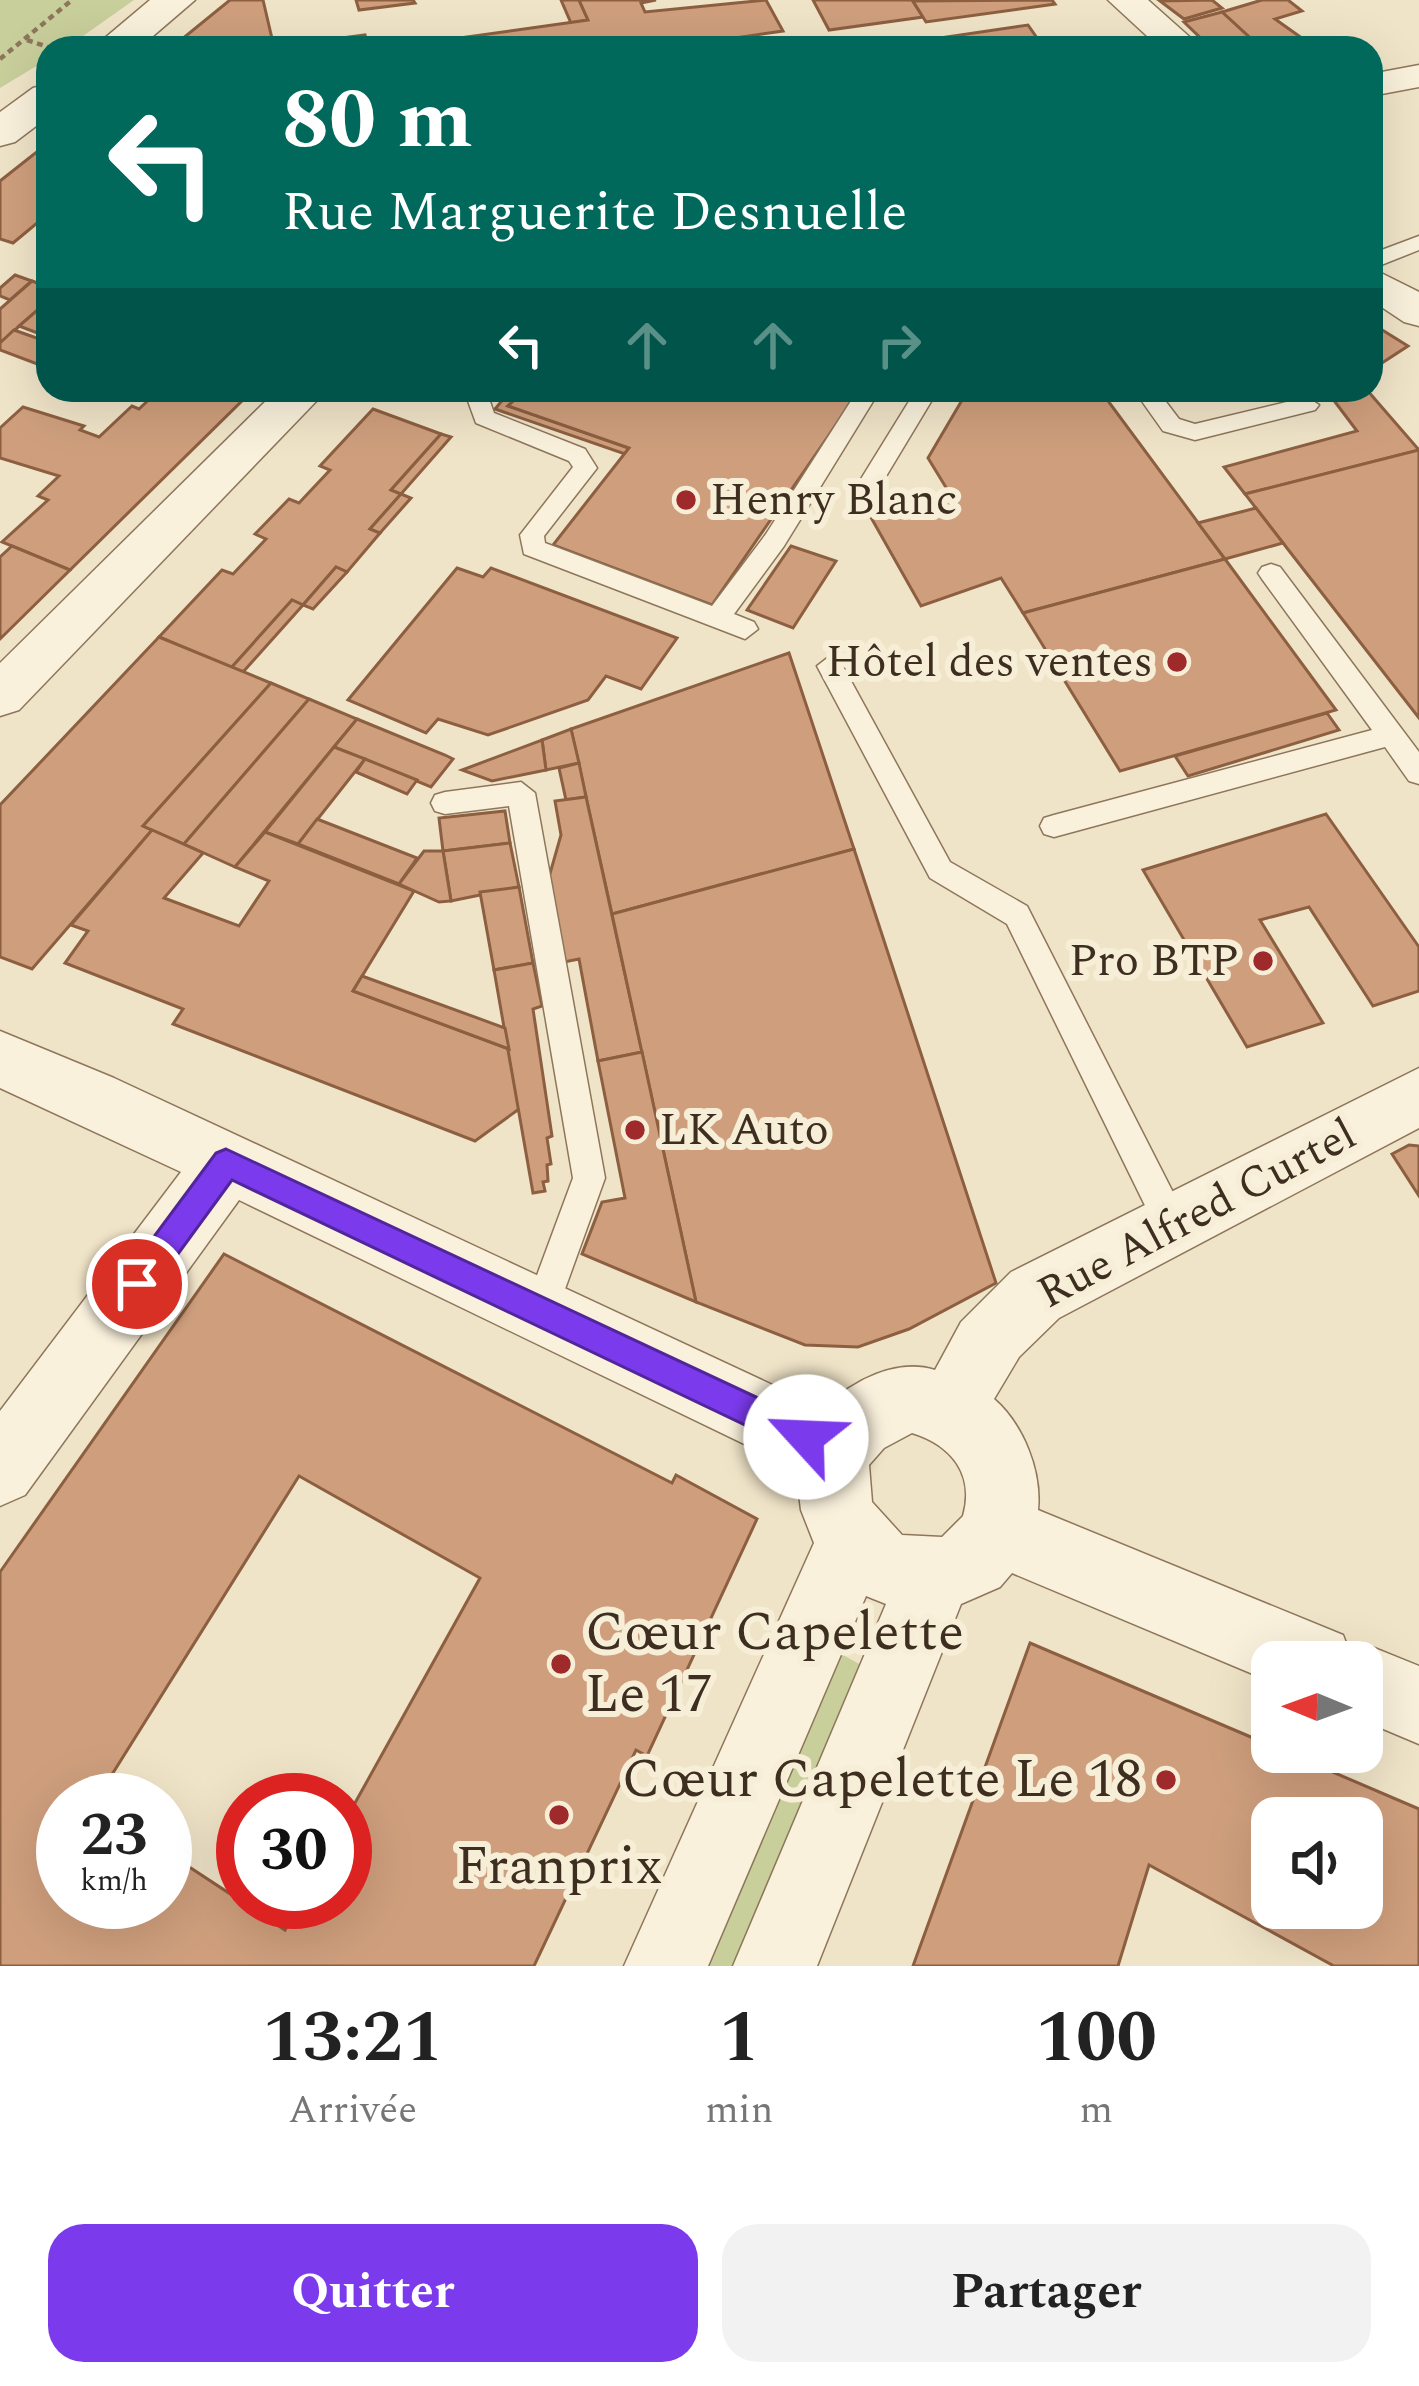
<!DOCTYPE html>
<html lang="fr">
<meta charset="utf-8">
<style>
body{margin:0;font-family:Spectral,serif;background:#f2f2f2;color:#222;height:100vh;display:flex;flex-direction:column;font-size:45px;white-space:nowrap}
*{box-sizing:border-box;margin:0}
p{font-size:39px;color:#767676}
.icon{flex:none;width:66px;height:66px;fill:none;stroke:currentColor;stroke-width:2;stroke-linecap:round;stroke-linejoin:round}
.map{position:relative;height:1966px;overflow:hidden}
.drawer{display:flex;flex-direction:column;background:#fff;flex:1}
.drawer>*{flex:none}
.guide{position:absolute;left:36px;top:36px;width:1347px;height:366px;border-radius:36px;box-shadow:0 12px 48px #0002;background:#00695c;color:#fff;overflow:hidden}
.needle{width:78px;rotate:271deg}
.buttons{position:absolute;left:1251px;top:1641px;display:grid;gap:24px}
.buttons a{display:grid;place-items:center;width:132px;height:132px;border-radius:24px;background:#fff;box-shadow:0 12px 48px #0002;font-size:60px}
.speed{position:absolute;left:36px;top:1773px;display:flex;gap:24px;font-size:60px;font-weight:700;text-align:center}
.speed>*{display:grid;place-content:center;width:156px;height:156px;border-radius:50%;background:#fff;box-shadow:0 12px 48px #0002;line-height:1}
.speed small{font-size:30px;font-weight:400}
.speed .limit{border:18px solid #d22;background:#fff;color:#111}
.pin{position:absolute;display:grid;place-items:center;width:102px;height:102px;color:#fff;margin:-51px;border:6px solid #fff;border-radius:50%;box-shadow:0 3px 12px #0007}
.me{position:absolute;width:132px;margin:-66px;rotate:295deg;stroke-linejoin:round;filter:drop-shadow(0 0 9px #0008)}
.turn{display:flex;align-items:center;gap:42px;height:252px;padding:0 48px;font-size:54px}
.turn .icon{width:156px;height:156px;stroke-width:2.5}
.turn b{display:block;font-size:84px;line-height:102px}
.lanes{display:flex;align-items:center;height:114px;padding:0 48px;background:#0003;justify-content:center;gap:60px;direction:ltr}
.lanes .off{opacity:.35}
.eta{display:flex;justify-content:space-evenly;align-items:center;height:204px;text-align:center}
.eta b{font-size:72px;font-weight:700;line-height:84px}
.button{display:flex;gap:24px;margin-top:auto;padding:24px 48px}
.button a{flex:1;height:138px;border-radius:36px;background:#7c3aed;color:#fff;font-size:48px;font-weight:700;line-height:138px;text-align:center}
.button a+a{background:#f2f2f2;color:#222}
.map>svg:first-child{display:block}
.green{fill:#c9cf9b}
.building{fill:#cf9f7d;stroke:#8d5f41;stroke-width:3;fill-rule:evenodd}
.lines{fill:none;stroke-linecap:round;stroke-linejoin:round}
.service-casing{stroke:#8d765c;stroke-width:3}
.minor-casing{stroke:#8d765c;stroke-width:3}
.tertiary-casing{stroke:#8d765c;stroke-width:3}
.path{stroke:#8d765c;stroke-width:4.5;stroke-dasharray:6 4.5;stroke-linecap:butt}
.service{fill:#faf1dc;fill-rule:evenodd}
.minor{fill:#faf1dc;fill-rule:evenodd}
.tertiary{fill:#faf1dc;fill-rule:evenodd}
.route{fill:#7c3aed;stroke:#51269a;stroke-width:3}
.poi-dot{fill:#9e2a2b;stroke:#f7eed8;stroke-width:4.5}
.labels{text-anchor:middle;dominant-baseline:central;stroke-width:12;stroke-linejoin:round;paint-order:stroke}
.poi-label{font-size:45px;fill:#3d2e20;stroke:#f7eed8;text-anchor:start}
.street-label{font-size:45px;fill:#3d2e20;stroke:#f7eed8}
.near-poi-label{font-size:54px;fill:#3d2e20;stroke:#f7eed8;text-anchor:start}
</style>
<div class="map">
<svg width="1419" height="1966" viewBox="0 0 1419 1966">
<rect width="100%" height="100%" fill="#f0e4c8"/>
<!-- green -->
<g class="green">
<path d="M 0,0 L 134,0 L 66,48 L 48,48 L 48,59 L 0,88 Z"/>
<path d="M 834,1650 L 872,1671 L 751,1966 L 700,1966 Z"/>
</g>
<!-- building -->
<g class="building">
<path d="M 230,0 L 263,0 L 274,47 L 365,35 L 369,48 L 216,48 L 182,39 Z"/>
<path d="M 356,0 L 413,0 L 415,3 L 359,10 Z"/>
<path d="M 561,0 L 579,0 L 588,20 L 571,23 Z"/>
<path d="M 579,0 L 656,0 L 641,3 L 645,12 L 766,0 L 783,31 L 666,48 L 395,47 L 588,20 Z"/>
<path d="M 813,0 L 912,0 L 923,17 L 829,30 Z"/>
<path d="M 1052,0 L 1055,4 L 926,22 L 913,1 Z"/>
<path d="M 1212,0 L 1222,8 L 1184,19 L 1160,1 Z"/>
<path d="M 1262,0 L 1288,0 L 1302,11 L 1275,19 L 1306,41 L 1301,42 L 1305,47 L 1261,48 L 1222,12 Z"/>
<path d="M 1222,12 L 1259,46 L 1211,48 L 1184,22 Z"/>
<path d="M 1028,25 L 1044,48 L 872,48 Z"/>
<path d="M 48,143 L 48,214 L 13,243 L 0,239 L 0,181 Z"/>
<path d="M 15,275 L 32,281 L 10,300 L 0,296 L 0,288 Z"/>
<path d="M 32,281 L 48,287 L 48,301 L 0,343 L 0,309 Z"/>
<path d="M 48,301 L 48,337 L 19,326 Z"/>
<path d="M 1371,323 L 1408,346 L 1382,363 L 1371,356 Z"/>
<path d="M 14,330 L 48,342 L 48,368 L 0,350 L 0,343 Z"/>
<path d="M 159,390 L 253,390 L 70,570 L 2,542 L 48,500 L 38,496 L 59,476 L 0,458 L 0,428 L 23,407 L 84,426 L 80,430 L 99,437 L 132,406 L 139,409 Z"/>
<path d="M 511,390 L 525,390 L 508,406 L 629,448 L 625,454 L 495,409 Z"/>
<path d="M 525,390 L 860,390 L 712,605 L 553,545 L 629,448 L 508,406 Z"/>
<path d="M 968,390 L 1100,390 L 1225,559 L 1023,613 L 1001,578 L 921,606 L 869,514 L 950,494 L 928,458 Z"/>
<path d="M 1326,390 L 1367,390 L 1419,450 L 1245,494 L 1224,467 L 1357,431 Z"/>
<path d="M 373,409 L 441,434 L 391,490 L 401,494 L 370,529 L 380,533 L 347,572 L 336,567 L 303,605 L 292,600 L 231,668 L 159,637 L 222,570 L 233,574 L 266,539 L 255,534 L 289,499 L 299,503 L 330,470 L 320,466 Z"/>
<path d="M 441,434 L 451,437 L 401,494 L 391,490 Z"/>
<path d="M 1419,450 L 1419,718 L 1245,494 Z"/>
<path d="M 401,494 L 411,498 L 380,533 L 370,529 Z"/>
<path d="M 1256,508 L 1283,543 L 1225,559 L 1198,523 Z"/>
<path d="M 12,546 L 70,570 L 0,639 L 0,557 Z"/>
<path d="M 791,546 L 836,561 L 793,628 L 747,610 Z"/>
<path d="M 1225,559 L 1336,710 L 1120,771 L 1023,613 Z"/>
<path d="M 336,567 L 347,572 L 313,609 L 303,605 Z"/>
<path d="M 457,568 L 483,577 L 491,568 L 677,638 L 641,689 L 606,676 L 588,700 L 488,735 L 438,719 L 426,733 L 348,700 Z"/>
<path d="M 292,600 L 303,605 L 243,672 L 231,668 Z"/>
<path d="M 159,637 L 271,683 L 143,826 L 152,830 L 32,969 L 0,957 L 0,805 Z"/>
<path d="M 789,653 L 854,849 L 612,914 L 571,729 Z"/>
<path d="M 271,683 L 309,699 L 184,844 L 143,826 Z"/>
<path d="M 309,699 L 357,719 L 235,867 L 184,844 Z"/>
<path d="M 1327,713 L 1339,730 L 1188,776 L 1175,756 Z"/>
<path d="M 357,719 L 445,755 L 453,759 L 431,787 L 334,747 Z"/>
<path d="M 571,729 L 579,763 L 546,770 L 542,740 Z"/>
<path d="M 542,740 L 546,770 L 492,781 L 462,770 Z"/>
<path d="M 334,747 L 365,759 L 298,844 L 265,832 Z"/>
<path d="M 365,759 L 417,780 L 407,794 L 356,772 Z"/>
<path d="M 579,763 L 586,797 L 566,800 L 559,768 Z"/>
<path d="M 586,797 L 642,1052 L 598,1061 L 579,959 L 564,962 L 547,884 L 561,835 L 555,801 Z"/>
<path d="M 505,811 L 510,843 L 443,851 L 439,818 Z"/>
<path d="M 1326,814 L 1419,947 L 1419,991 L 1373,1006 L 1309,907 L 1260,920 L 1323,1023 L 1247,1047 L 1143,870 Z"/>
<path d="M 317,819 L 417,858 L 399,884 L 298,844 Z"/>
<path d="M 152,830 L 203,853 L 164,898 L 239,926 L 269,881 L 235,867 L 265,832 L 414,891 L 353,991 L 509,1049 L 519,1109 L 475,1141 L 173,1024 L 183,1009 L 65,963 L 88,931 L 71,925 Z"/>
<path d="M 510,843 L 519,887 L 451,901 L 443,851 Z"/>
<path d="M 854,849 L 996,1283 L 909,1329 L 858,1347 L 805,1345 L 696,1302 L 612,914 Z"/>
<path d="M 424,851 L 443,851 L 451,901 L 439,902 L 399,884 Z"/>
<path d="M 519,887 L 533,963 L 494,970 L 480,892 Z"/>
<path d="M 533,963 L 542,1006 L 533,1009 L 552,1136 L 547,1138 L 551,1164 L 547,1165 L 548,1181 L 543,1182 L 545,1191 L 533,1193 L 494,970 Z"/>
<path d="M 362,976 L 505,1028 L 509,1049 L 353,991 Z"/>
<path d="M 642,1052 L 696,1302 L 582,1254 L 602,1202 L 625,1198 L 598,1061 Z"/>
<path d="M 1409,1145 L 1419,1146 L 1419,1196 L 1392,1154 Z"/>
<path d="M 224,1254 L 672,1483 L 676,1475 L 757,1519 L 647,1756 L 636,1750 L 534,1966 L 0,1966 L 0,1572 ZM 299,1476 L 480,1578 L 345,1821 L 345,1902 L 300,1902 L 285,1930 L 165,1851 L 165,1902 L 63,1902 L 63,1800 L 96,1800 Z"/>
<path d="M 1030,1643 L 1272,1746 L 1272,1752 L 1286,1752 L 1419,1809 L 1419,1966 L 1334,1966 L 1149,1865 L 1118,1966 L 913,1966 ZM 1272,1818 L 1362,1818 L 1362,1908 L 1272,1908 Z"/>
</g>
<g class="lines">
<!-- service casing -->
<g class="service-casing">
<g id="service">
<path d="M 1419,236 L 1419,250 L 1371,269 L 1371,254 Z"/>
<path d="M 464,390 L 486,390 L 494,413 L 585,449 L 597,468 L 544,536 L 545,543 L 712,606 L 766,534 L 858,390 L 880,390 L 784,546 L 734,614 L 754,622 L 758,629 L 745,639 L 524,554 L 520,535 L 573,467 L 569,461 L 476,423 Z"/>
<path d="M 916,390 L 938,390 L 876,493 L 860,493 L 856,487 Z"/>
<path d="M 1134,390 L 1157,390 L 1179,419 L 1195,424 L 1307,397 L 1319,405 L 1315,410 L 1195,440 L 1163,431 Z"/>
<path d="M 1271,564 L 1280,567 L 1419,752 L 1419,784 L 1409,781 L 1385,747 L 1054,837 L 1044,834 L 1040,826 L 1044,818 L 1054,815 L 1372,730 L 1262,579 L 1258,573 L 1262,567 Z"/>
<path d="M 830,656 L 839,659 L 950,862 L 1027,906 L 1184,1214 L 1188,1225 L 1184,1236 L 1172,1241 L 1160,1236 L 1007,924 L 930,878 L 817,666 Z"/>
<path d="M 521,782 L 535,793 L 605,1178 L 552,1325 L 540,1330 L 528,1325 L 523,1313 L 573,1178 L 509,806 L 445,814 L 435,811 L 431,803 L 435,795 L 445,792 Z"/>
</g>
</g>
<!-- minor casing -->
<g class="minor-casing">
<g id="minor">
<path d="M 1108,0 L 1148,0 L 1202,48 L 1160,48 Z"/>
<path d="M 1419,65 L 1419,87 L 1371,96 L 1371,74 Z"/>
<path d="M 1371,268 L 1419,292 L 1419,326 L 1404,322 L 1371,300 Z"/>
<path d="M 277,390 L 327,390 L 19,710 L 0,716 L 0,663 Z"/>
<path d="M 0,1031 L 114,1078 L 824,1409 C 852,1380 897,1358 935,1370 L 961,1322 L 1011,1272 L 1419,1068 L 1419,1128 L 1059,1318 L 1019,1357 L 994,1399 C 1023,1424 1042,1471 1038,1510 L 1343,1635 L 1348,1648 L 1362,1643 L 1419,1666 L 1419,1744 L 1362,1720 L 1362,1662 L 1272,1662 L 1272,1682 L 1012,1573 L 1000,1587 L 961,1604 L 817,1966 L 733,1966 L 886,1604 L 866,1596 L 708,1966 L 624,1966 L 814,1543 L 801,1510 L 796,1469 L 239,1200 L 25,1495 L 0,1506 L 0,1411 L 181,1172 L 0,1088 ZM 912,1433 C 951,1445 975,1474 963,1516 L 942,1537 L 902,1535 L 872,1502 L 869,1465 L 884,1448 Z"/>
</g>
</g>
<!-- tertiary casing -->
<g class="tertiary-casing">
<g id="tertiary">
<path d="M 150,0 L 195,0 L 139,48 L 93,48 Z"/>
<path d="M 48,84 L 48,117 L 15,142 L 0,146 L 0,112 L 33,88 Z"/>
</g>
</g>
<!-- path -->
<g class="path">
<path d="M 27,40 L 51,48"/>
<path d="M 0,59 L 72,0"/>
</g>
<!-- service -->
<use href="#service" class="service"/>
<!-- minor -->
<use href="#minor" class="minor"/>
<!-- tertiary -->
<use href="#tertiary" class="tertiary"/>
</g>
<!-- route -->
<path class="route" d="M 226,1149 L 818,1426 L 823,1437 L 818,1449 L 806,1453 L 795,1449 L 232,1180 L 148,1295 L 137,1299 L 127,1295 L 122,1284 L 127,1273 L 216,1153 Z"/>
<!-- markers -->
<g class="poi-dot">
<circle cx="686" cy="500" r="12"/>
<circle cx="1177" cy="662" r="12"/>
<circle cx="1263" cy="961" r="12"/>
<circle cx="635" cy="1130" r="12"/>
<circle cx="561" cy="1664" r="12"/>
<circle cx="1166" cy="1780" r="12"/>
<circle cx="559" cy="1815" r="12"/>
</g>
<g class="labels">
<!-- poi labels -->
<g class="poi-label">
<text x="710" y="500">Henry Blanc</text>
<text x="1153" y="662" text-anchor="end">Hôtel des ventes</text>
<text x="1239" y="961" text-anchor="end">Pro BTP</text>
<text x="659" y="1130">LK Auto</text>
</g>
<!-- street labels -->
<g class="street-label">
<text transform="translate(1197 1214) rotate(-28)">Rue Alfred Curtel</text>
</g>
<!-- near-poi labels -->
<g class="near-poi-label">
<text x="585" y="1633">Cœur Capelette<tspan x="585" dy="62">Le 17</tspan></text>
<text x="1142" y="1780" text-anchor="end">Cœur Capelette Le 18</text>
<text x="559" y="1867" text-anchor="middle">Franprix</text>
</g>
</g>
</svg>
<div class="buttons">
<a><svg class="needle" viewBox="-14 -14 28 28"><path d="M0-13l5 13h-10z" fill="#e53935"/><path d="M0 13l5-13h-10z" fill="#767676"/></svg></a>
<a><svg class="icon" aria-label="sound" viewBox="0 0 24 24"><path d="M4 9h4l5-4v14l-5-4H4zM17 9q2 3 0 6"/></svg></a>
</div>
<div class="speed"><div>23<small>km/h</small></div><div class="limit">30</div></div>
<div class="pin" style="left:137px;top:1284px;background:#d93025"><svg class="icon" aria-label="arrive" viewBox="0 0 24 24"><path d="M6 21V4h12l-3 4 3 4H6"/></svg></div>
<svg class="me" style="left:806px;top:1437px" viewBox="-20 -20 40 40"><circle r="19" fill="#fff"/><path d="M0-13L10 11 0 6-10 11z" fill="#7c3aed"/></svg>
<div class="guide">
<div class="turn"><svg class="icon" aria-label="left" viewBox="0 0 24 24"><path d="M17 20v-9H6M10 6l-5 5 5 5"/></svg><div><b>80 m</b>Rue Marguerite Desnuelle</div></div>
<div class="lanes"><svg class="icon" aria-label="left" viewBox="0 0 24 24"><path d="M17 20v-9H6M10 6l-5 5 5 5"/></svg><svg class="icon off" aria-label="ahead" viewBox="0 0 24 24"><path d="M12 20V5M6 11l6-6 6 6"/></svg><svg class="icon off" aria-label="ahead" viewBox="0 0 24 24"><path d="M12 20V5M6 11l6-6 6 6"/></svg><svg class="icon off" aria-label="right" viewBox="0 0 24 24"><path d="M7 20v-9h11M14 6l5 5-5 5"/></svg></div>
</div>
</div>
<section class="drawer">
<div class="eta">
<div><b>13:21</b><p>Arrivée</p></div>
<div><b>1</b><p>min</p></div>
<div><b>100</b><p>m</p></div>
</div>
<div class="button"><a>Quitter</a><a>Partager</a></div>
</section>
